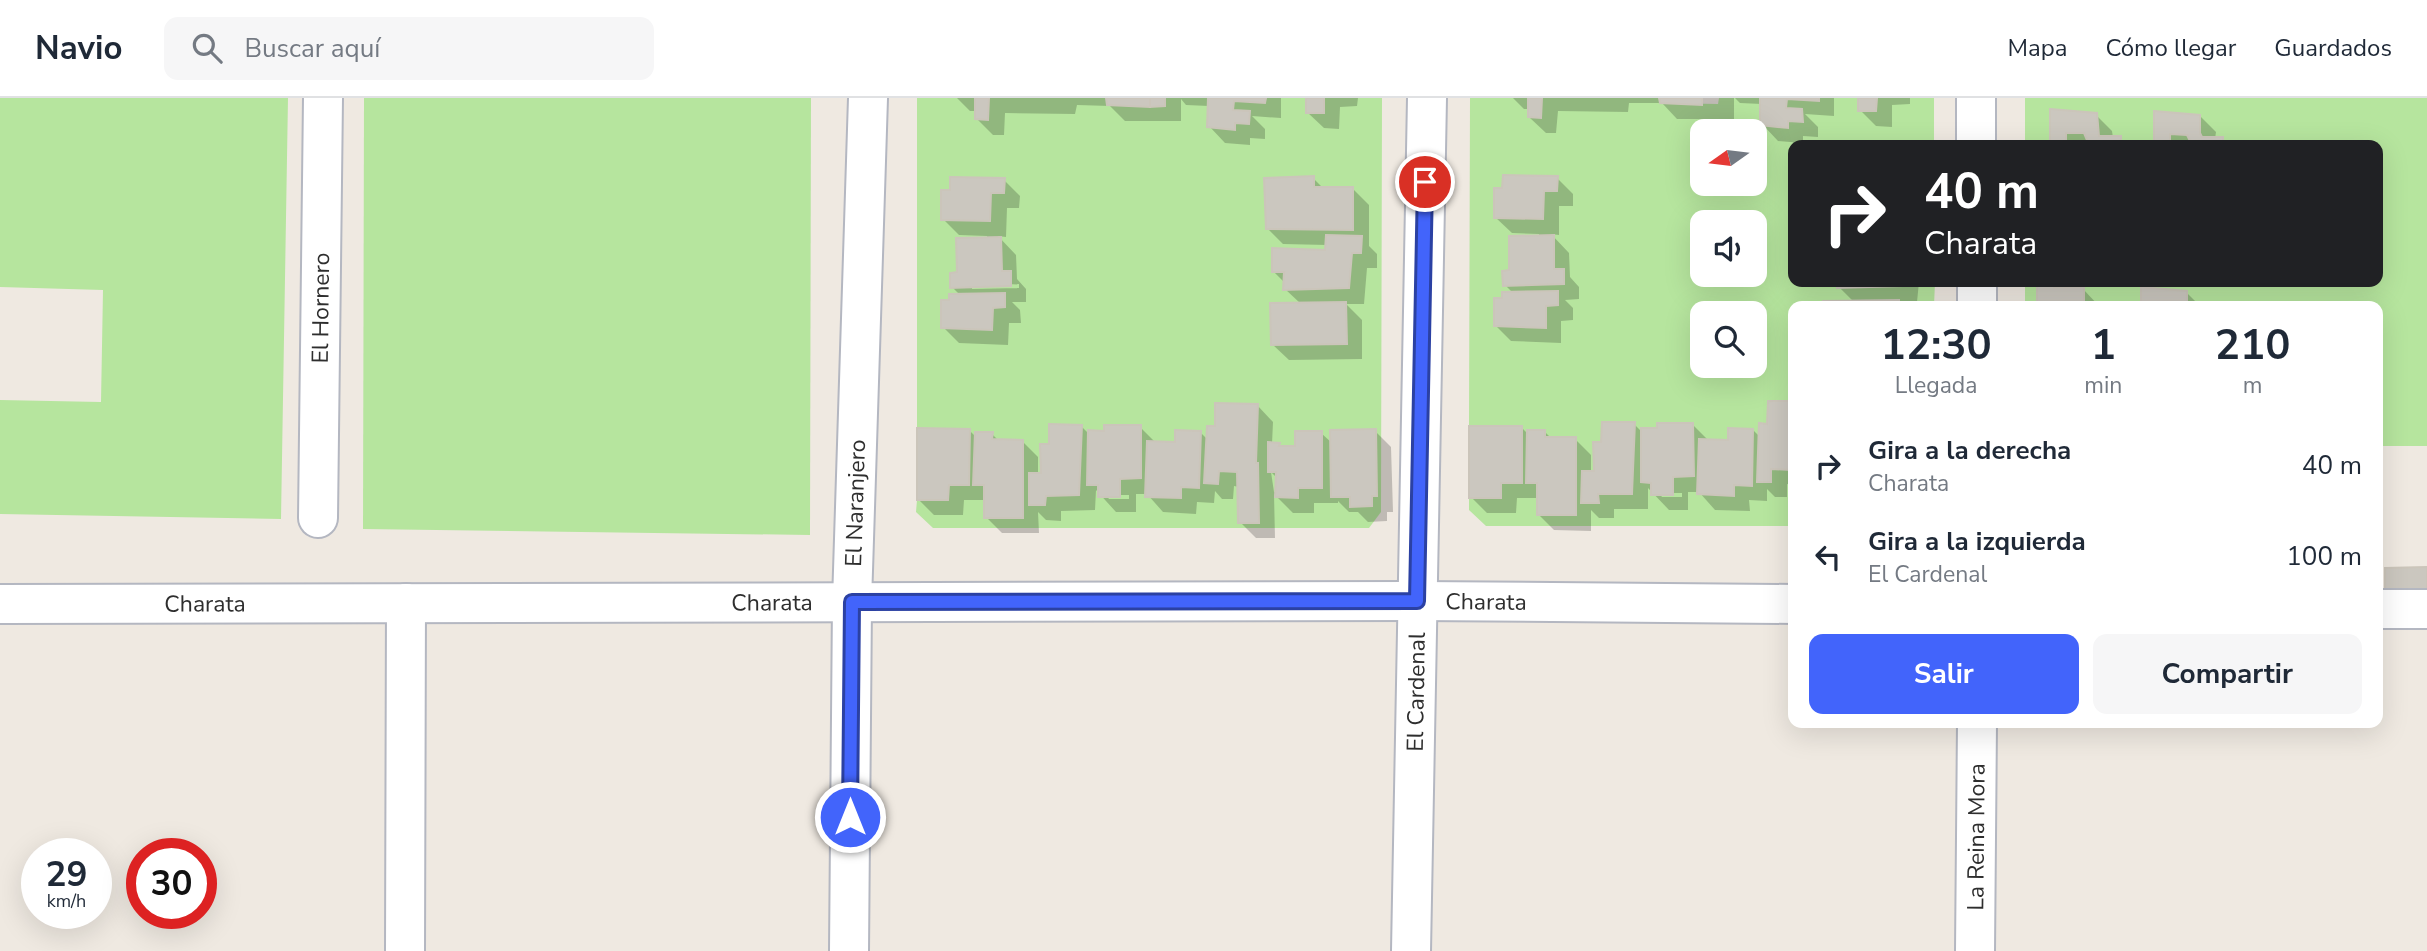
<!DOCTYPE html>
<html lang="es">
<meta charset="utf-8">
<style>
body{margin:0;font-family:"Nunito Sans",sans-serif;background:#f6f6f7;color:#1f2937;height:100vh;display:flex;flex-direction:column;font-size:26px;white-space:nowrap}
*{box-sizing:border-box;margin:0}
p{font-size:23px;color:#747a83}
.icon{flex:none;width:38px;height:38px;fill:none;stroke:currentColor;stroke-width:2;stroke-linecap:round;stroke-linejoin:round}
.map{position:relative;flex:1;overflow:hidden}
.drawer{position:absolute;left:1788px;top:203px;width:595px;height:427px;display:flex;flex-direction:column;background:#fff;border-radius:14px;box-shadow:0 7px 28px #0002}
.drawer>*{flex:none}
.hud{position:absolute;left:1788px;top:42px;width:595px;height:147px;border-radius:14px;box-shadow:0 7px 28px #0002;background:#202124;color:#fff;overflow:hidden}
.needle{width:46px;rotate:256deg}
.fabs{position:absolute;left:1690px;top:21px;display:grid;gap:14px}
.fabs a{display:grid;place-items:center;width:77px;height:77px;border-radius:14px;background:#fff;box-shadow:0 7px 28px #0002;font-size:35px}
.speed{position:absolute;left:21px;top:740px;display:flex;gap:14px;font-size:35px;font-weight:700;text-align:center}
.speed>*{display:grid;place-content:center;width:91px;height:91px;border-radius:50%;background:#fff;box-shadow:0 7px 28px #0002;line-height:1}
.speed small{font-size:18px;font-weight:400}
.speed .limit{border:10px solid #d22;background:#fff;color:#111}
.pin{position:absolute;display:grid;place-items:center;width:60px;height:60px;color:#fff;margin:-30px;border:4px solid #fff;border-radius:50%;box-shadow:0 2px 7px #0007}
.me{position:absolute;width:77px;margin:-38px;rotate:0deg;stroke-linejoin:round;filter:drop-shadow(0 0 5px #0008)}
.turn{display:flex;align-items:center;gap:24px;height:147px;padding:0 21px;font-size:32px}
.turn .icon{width:91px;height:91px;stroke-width:2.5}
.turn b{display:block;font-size:49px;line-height:60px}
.eta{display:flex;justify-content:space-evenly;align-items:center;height:119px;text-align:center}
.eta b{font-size:42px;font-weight:700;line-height:49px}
.primary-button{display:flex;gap:14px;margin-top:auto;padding:14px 21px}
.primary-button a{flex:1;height:80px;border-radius:14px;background:#4264fb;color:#fff;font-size:28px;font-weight:700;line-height:80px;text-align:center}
.primary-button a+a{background:#f6f6f7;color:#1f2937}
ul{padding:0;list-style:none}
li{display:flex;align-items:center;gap:21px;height:91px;padding:0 21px}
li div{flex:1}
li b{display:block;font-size:26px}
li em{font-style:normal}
header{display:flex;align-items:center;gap:42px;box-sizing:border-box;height:98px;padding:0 35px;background:#fff;border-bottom:2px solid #e0e1e3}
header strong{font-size:33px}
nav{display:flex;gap:38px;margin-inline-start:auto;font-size:24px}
.search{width:490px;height:63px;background:#f6f6f7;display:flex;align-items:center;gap:18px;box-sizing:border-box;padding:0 24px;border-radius:14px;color:#747a83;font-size:26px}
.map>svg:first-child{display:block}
.green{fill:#b6e59e;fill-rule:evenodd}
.shadow{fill:#0003;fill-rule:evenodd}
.building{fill:#cbc7bf;stroke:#cbc5ba;stroke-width:2}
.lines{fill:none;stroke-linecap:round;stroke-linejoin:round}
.minor-casing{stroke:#b4b7c1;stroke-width:42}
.minor{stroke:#fff;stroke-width:38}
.route-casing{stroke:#2b41a3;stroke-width:18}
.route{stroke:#4264fb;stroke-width:12}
.labels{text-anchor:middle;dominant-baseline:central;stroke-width:7;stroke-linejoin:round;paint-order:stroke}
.street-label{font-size:23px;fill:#2e2e2e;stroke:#fff}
</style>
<header>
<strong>Navio</strong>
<div class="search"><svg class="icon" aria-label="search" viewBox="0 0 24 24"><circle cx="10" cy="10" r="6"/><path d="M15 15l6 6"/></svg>Buscar aquí</div>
<nav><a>Mapa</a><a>Cómo llegar</a><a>Guardados</a></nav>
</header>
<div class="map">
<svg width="2427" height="853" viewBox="0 0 2427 853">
<rect width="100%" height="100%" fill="#efe9e1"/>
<!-- green -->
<g class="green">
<path d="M 0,0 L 288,0 L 281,421 L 0,416 L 0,302 L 101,304 L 103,192 L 0,189 Z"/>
<path d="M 364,0 L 811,0 L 810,437 L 363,431 Z"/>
<path d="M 917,0 L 975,0 L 975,21 L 988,22 L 989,0 L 1106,0 L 1107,7 L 1165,8 L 1165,0 L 1208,0 L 1207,29 L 1234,32 L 1235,25 L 1249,26 L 1250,14 L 1233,12 L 1234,3 L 1265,5 L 1266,0 L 1306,0 L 1306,15 L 1323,15 L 1324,0 L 1382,0 L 1381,414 L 1369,430 L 933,430 L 916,414 L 917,402 L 947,402 L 949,387 L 969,387 L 970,331 L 917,330 Z"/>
<path d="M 1470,0 L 1528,0 L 1528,19 L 1541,20 L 1542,0 L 1659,0 L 1660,5 L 1718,6 L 1719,0 L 1760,0 L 1760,27 L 1787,30 L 1788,23 L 1803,23 L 1802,11 L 1786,10 L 1787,1 L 1818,3 L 1819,0 L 1858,0 L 1859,13 L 1876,13 L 1877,0 L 1934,0 L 1934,47 L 1794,47 L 1794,184 L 1935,184 L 1934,208 L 1794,208 L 1794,428 L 1486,428 L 1469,412 L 1469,400 L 1501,400 L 1501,385 L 1522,384 L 1522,328 L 1469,328 ZM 1703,33 L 1755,33 L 1755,86 L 1703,86 ZM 1703,124 L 1755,124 L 1755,177 L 1703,177 ZM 1703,215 L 1755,215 L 1755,268 L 1703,268 Z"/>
<path d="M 2025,0 L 2427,0 L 2427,348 L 2378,348 L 2378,208 L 2025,208 L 2025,184 L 2378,184 L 2378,47 L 2025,47 Z"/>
</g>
<!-- shadow -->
<g class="shadow">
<path d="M 957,0 L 1281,0 L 1281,20 L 1252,18 L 1265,31 L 1265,41 L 1250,40 L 1250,47 L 1225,45 L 1209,28 L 1209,8 L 1186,7 L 1181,1 L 1181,23 L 1125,23 L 1110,8 L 1077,7 L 1075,16 L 1005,15 L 1004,37 L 993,37 L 977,21 L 977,13 L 970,13 Z"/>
<path d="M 1306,0 L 1358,0 L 1357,8 L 1340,9 L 1339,31 L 1324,30 L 1307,14 Z"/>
<path d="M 1513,0 L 1734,0 L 1734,21 L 1677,21 L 1662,5 L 1629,5 L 1628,14 L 1558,13 L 1556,35 L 1546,35 L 1529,19 L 1530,11 L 1524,11 Z"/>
<path d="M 1735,0 L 1834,0 L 1834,18 L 1805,16 L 1818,29 L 1818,39 L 1803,38 L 1803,45 L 1778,43 L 1762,26 L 1762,6 L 1740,5 Z"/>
<path d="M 1860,0 L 1910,0 L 1910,6 L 1892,7 L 1892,29 L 1876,28 L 1860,12 Z"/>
<path d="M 2052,13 L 2096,17 L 2112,33 L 2113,40 L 2120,40 L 2127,47 L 2051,47 Z"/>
<path d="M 2156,15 L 2200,18 L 2216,34 L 2215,41 L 2223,41 L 2229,47 L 2156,47 Z"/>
<path d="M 1313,80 L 1324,91 L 1353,91 L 1369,107 L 1369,148 L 1377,156 L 1377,170 L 1367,170 L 1364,206 L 1346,206 L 1362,222 L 1362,261 L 1289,262 L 1272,246 L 1301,206 L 1285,191 L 1285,185 L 1273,173 L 1327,154 L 1327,147 L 1283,146 L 1267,130 Z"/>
<path d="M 1557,80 L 1573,96 L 1573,108 L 1559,108 L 1559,137 L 1551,136 L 1569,155 L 1570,179 L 1579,189 L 1579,201 L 1565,202 L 1573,210 L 1573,222 L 1561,223 L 1561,245 L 1511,243 L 1495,227 L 1513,195 L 1505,187 L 1511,174 L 1539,139 L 1539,136 L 1512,135 L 1495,119 Z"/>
<path d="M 1004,82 L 1020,98 L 1019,110 L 1007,110 L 1006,139 L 998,138 L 1016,157 L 1017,181 L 1026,191 L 1026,204 L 1012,204 L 1020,212 L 1021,225 L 1009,225 L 1008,247 L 959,245 L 943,229 L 951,204 L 960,197 L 952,189 L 959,176 L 987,141 L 987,138 L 959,137 L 943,121 ZM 1019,186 L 1019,190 L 972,191 L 972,188 Z"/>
<path d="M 1839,184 L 1919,184 L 1917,204 L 1899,204 L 1903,208 L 1825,208 L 1825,205 L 1854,204 L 1839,189 Z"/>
<path d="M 2039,187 L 2053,188 L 2056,191 L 2083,191 L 2099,208 L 2039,208 Z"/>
<path d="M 2143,191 L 2186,194 L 2200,208 L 2143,208 Z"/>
<path d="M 1794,305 L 1793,387 L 1787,386 L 1787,399 L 1775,399 L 1767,391 L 1767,403 L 1749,402 L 1750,413 L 1715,412 L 1699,394 L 1688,394 L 1688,412 L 1669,412 L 1648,390 L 1648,411 L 1614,411 L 1614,420 L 1599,420 L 1591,412 L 1591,433 L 1554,432 L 1538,416 L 1538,400 L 1517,400 L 1516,415 L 1487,415 L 1471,399 L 1522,330 L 1529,337 L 1545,334 L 1552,341 L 1575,341 L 1591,357 L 1591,375 L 1596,375 L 1603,345 L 1634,326 L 1643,335 L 1693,327 L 1709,343 L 1730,344 L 1753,332 L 1761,340 L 1769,328 ZM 1659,395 L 1682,395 L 1682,399 L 1662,399 Z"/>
<path d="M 1257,307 L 1273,324 L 1272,346 L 1279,346 L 1282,350 L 1297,350 L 1321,335 L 1332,345 L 1375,333 L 1391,349 L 1393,414 L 1387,414 L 1387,423 L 1368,424 L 1358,414 L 1349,414 L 1338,403 L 1338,405 L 1314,405 L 1314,415 L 1293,415 L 1274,396 L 1275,440 L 1256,440 L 1240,424 L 1239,389 L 1234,388 L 1233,401 L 1222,401 L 1215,393 L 1214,405 L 1197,404 L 1196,416 L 1163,414 L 1147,396 L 1136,396 L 1136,414 L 1116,414 L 1096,392 L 1095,412 L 1061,413 L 1061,423 L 1046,422 L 1038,414 L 1039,435 L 1002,435 L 986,419 L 986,402 L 964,402 L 963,417 L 934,417 L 918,401 L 969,332 L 976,339 L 992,336 L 999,343 L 1022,343 L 1038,359 L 1038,377 L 1043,377 L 1050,347 L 1082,329 L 1090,337 L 1140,329 L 1156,345 L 1177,346 L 1200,334 L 1208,342 L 1216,330 ZM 1271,374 L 1277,380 L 1277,394 L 1274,394 ZM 1106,397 L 1129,397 L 1129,401 L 1109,401 Z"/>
</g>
<!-- building -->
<g class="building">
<path d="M 975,0 L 989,0 L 988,22 L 975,21 Z"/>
<path d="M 1106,0 L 1150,0 L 1150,9 L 1107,7 Z"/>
<path d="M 1150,0 L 1165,0 L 1165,8 L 1150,9 Z"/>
<path d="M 1208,0 L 1266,0 L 1265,5 L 1234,3 L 1233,12 L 1250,13 L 1249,26 L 1235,25 L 1235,32 L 1207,29 Z"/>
<rect x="1306" y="0" width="18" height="15"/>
<path d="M 1528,0 L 1542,0 L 1541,20 L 1528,19 Z"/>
<path d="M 1659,0 L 1702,0 L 1702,7 L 1660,5 Z"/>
<path d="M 1760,0 L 1819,0 L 1819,3 L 1787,1 L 1786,10 L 1802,11 L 1803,24 L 1788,23 L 1788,30 L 1760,27 Z"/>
<path d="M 1858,0 L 1877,0 L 1876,13 L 1858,13 Z"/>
<path d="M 2050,11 L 2097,15 L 2099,38 L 2121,38 L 2121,47 L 2089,47 L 2084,35 L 2066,35 L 2066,47 L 2050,47 Z"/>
<path d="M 2154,13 L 2200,17 L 2200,35 L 2202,39 L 2223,39 L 2223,47 L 2192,47 L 2187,37 L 2170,36 L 2170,47 L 2154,47 Z"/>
<path d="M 1503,77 L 1558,78 L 1557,93 L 1544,93 L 1543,121 L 1494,120 L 1494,90 L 1502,90 Z"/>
<path d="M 1314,78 L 1314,89 L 1353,89 L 1353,132 L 1266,131 L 1264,80 Z"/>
<path d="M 950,79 L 1005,80 L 1004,95 L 991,95 L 990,123 L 941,122 L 941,92 L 950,92 Z"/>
<path d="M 1326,137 L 1362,138 L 1361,155 L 1352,155 L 1349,190 L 1283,192 L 1284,174 L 1272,174 L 1272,150 L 1325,152 Z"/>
<path d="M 1554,137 L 1554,171 L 1564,171 L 1564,186 L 1503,188 L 1502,173 L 1509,172 L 1509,138 Z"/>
<path d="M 1001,139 L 1002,173 L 1011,173 L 1011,188 L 950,190 L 950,175 L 957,174 L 956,140 Z"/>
<path d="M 1837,184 L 1902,184 L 1902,188 L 1837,190 Z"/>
<path d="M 2037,186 L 2053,186 L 2054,189 L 2084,189 L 2084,208 L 2037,208 Z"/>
<path d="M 2141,189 L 2187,193 L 2187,208 L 2141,208 Z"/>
<path d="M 1558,193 L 1558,207 L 1546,208 L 1546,230 L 1494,228 L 1494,200 L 1502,200 L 1502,194 Z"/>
<path d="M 1005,195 L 1005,209 L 993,210 L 992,232 L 941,230 L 941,202 L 949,202 L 949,196 Z"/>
<path d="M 1899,202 L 1899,208 L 1823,208 L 1823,203 Z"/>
<path d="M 1346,204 L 1347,246 L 1271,247 L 1270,205 Z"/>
<path d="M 1768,303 L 1794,303 L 1794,423 L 1791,423 L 1791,372 L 1771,371 L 1771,384 L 1757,384 L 1759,325 L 1767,326 Z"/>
<path d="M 1215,305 L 1258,306 L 1256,365 L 1258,365 L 1259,425 L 1238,425 L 1237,374 L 1219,373 L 1218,386 L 1204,385 L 1207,328 L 1215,328 Z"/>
<path d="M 1602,324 L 1635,324 L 1632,396 L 1598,396 L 1599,405 L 1581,405 L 1582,373 L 1594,373 L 1593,344 L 1601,344 Z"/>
<path d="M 1657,325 L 1693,325 L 1694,378 L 1673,379 L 1673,397 L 1651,397 L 1651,385 L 1641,384 L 1641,330 L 1657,330 Z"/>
<path d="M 1049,326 L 1082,327 L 1079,397 L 1046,398 L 1045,407 L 1029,407 L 1029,375 L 1041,375 L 1040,346 L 1049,346 Z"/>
<path d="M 1104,327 L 1141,327 L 1141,380 L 1120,381 L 1120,399 L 1098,399 L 1098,387 L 1087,387 L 1088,332 L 1104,333 Z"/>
<path d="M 1469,328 L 1522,328 L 1522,385 L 1501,385 L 1501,400 L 1469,400 Z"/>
<path d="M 917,330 L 970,331 L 969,387 L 949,387 L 948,402 L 917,402 Z"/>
<path d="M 1728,330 L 1753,331 L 1752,388 L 1734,387 L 1734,398 L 1697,396 L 1699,341 L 1728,342 Z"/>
<path d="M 1376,331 L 1377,398 L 1372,398 L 1372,408 L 1350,409 L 1350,399 L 1331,399 L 1330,332 Z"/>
<path d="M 1175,332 L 1201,333 L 1199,390 L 1181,389 L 1181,400 L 1145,399 L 1147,343 L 1175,344 Z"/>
<path d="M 1527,332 L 1545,332 L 1545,339 L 1576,339 L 1576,417 L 1537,417 L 1537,385 L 1526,385 Z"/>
<path d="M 1295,333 L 1322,333 L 1322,390 L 1298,390 L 1298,400 L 1275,399 L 1276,374 L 1268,374 L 1268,344 L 1280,345 L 1279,348 L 1295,348 Z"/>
<path d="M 975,334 L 993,334 L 992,341 L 1023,342 L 1023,420 L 984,420 L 984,387 L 973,387 Z"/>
<path d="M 2427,469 L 2427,495 L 2385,496 L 2385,470 Z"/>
</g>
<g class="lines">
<!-- minor casing -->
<g class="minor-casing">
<g id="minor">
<path d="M 1976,0 L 1976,47"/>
<path d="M 1977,184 L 1977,208"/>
<path id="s1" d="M 318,420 L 323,0"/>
<path id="s2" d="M 0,506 L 1417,503 L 1794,506"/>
<path d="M 2378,511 L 2427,511"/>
<path d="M 405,853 L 406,505"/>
<path id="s3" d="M 849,853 L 852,504 L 868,0"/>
<path id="s4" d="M 1411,853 L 1427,0"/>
<path id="s5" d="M 1975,853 L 1977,625"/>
</g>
</g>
<!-- minor -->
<use href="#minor" class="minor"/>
</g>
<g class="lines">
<!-- route casing -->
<g class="route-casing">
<path id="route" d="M 850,719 L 852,504 L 1417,503 L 1425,84"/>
</g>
<!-- route -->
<use href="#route" class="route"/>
</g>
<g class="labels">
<!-- street labels -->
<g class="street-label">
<text stroke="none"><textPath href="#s1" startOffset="210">El Hornero</textPath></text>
<text stroke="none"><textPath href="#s3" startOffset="448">El Naranjero</textPath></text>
<text stroke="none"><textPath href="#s2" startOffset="1486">Charata</textPath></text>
<text stroke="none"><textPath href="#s2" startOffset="772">Charata</textPath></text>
<text stroke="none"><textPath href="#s2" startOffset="205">Charata</textPath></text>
<text stroke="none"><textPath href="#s4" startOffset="259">El Cardenal</textPath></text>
<text stroke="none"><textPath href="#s5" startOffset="114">La Reina Mora</textPath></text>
</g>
</g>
</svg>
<div class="fabs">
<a><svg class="needle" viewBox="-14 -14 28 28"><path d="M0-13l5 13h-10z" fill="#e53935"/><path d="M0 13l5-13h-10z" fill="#747a83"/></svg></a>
<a><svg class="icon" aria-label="sound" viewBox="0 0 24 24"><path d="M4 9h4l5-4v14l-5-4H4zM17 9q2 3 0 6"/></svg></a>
<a><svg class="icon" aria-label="search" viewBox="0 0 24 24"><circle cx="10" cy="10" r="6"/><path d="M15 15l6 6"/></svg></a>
</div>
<div class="speed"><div>29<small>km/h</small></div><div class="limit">30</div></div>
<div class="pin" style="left:1425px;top:84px;background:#d93025"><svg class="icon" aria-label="arrive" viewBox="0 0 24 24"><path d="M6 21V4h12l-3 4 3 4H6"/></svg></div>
<svg class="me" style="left:850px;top:719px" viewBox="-20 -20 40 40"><circle r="17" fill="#4264fb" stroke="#fff" stroke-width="3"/><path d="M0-11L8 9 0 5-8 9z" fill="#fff"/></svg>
<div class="hud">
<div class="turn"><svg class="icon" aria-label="right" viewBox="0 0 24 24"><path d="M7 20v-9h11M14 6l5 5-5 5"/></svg><div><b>40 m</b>Charata</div></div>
</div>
<section class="drawer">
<div class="eta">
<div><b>12:30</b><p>Llegada</p></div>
<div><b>1</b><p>min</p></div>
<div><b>210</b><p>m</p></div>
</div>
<ul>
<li><svg class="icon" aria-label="right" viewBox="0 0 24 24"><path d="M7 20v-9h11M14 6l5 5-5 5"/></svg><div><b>Gira a la derecha</b><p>Charata</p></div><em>40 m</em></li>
<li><svg class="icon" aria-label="left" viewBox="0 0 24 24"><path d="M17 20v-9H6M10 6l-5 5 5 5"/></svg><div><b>Gira a la izquierda</b><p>El Cardenal</p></div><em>100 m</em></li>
</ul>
<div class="primary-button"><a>Salir</a><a>Compartir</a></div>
</section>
</div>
